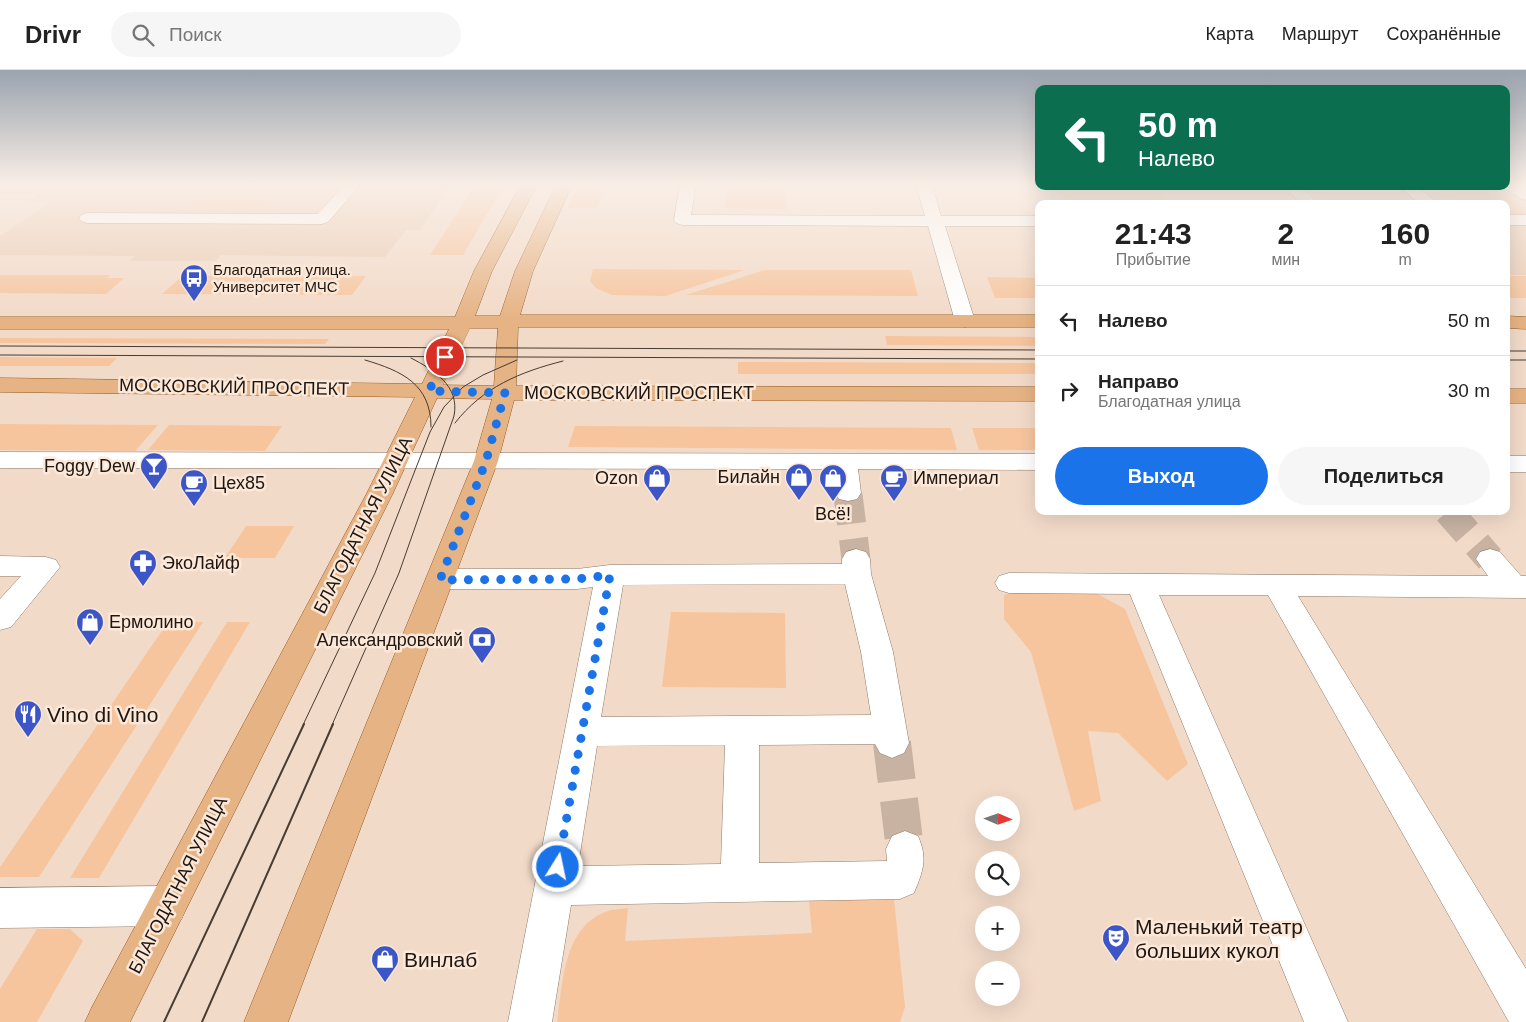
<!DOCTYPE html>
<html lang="ru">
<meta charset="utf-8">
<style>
body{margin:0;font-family:Arial,sans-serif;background:#f6f6f6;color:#222;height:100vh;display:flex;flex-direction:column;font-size:19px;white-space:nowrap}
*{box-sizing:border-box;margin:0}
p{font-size:16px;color:#767676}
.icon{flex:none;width:28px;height:28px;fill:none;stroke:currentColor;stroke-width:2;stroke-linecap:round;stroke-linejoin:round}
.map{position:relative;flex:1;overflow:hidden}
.panel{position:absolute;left:1035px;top:130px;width:475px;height:315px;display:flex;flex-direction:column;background:#fff;border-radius:10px;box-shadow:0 5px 20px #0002}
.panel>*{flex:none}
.banner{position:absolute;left:1035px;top:15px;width:475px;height:105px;border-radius:10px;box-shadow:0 5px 20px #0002;background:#0b6e4f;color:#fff;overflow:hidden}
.needle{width:32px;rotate:92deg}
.buttons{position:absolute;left:975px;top:726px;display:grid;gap:10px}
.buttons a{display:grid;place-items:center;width:45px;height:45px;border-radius:50%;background:#fff;box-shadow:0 5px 20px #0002;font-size:25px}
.pin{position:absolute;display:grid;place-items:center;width:42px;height:42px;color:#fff;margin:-21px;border:2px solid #fff;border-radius:50%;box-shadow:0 1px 5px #0007}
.me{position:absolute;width:55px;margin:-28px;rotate:10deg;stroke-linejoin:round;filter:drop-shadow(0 0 4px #0008)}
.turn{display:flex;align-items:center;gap:18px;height:105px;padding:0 20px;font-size:22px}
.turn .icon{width:65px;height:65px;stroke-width:2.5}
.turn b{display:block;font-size:35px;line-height:42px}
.eta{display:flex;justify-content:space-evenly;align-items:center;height:85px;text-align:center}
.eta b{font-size:30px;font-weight:700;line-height:35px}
.action{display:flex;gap:10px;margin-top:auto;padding:10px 20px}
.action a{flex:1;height:58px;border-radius:30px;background:#1a73e8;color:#fff;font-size:20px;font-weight:700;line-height:58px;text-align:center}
.action a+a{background:#f6f6f6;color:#222}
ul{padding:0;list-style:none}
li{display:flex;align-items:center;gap:15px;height:70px;padding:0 20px;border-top:1px solid #e0e0e0}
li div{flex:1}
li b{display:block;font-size:19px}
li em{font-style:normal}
header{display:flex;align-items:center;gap:30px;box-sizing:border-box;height:70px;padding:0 25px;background:#fff;border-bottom:1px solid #e0e0e0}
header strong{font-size:24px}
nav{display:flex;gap:28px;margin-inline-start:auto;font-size:18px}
.search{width:350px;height:45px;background:#f6f6f6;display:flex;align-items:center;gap:12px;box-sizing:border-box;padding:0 18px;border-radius:28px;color:#767676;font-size:19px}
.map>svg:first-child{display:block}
.built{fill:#eaccb4}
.green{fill:#f6c59e}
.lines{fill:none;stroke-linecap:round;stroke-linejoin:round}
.minor-tunnel-far2{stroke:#c8b3a3;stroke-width:22;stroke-dasharray:22 11;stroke-linecap:butt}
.minor-tunnel-far1{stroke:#c8b3a3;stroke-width:29;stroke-dasharray:29 15;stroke-linecap:butt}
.minor-tunnel{stroke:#c8b3a3;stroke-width:38;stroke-dasharray:38 19;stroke-linecap:butt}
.minor-casing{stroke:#907a69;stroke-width:1}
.major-casing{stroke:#955c26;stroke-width:1}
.minor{fill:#fff;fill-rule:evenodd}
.major{fill:#e6b384;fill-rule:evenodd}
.tram-far1{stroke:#473c33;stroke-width:1}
.tram{stroke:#473c33;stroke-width:2}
.route{stroke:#1a73e8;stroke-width:9;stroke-dasharray:0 16.2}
.labels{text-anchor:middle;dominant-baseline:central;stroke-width:5;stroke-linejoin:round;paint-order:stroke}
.far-poi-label{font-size:15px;fill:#1e160f;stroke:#fce8d9;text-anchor:start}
.street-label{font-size:18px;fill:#1e160f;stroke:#fce8d9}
.poi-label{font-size:18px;fill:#1e160f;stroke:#fce8d9;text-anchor:end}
.near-poi-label{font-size:21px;fill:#1e160f;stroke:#fce8d9;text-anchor:start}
</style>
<header>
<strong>Drivr</strong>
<div class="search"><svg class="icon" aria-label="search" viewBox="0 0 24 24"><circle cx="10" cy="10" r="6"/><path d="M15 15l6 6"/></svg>Поиск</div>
<nav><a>Карта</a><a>Маршрут</a><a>Сохранённые</a></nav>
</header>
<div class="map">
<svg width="1526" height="952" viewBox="0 0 1526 952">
<rect width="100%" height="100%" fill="#f2dac8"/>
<!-- built -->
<g class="built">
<path d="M 0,115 L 451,115 L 420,160 L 406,160 L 385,187 L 221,185 L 215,191 L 129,191 L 135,186 L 0,185 L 0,166 L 51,132 L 29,131 L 38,124 L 0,124 Z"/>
<path d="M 1506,115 L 1526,115 L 1526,205 L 1506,205 L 1506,134 L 1328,134 L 1308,116 Z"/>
</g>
<!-- green -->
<g class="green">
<path d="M 475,115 L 504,115 L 463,185 L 430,185 Z"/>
<path d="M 578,115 L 605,115 L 596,138 L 568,138 Z"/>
<path d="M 727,115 L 785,115 L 786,139 L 725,138 Z"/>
<path d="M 1056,116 L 1152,116 L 1167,134 L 1068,134 Z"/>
<path d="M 1431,116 L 1488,116 L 1526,139 L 1519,139 L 1526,143 L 1526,146 L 1506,146 L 1506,134 L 1449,134 L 1453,131 Z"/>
<path d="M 202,128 L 272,128 L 265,134 L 256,137 L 191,137 Z"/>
<path d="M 593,199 L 745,200 L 665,226 L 612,225 L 596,218 L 590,211 Z"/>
<path d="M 765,200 L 911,200 L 918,226 L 686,225 Z"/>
<path d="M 0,205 L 110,205 L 107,208 L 124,208 L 106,224 L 0,223 Z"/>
<path d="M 199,206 L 366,206 L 352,225 L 162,224 L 180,208 L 197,208 Z"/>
<rect x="1506" y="206" width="20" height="22"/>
<path d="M 987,207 L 1039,208 L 1039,228 L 995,228 Z"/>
<path d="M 885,266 L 1039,267 L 1039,276 L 887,275 Z"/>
<path d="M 0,268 L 329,269 L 325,274 L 0,273 Z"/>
<path d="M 0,287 L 117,288 L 109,296 L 0,296 Z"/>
<path d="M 738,292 L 1039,293 L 1039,304 L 738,304 Z"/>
<path d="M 0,354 L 158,355 L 135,381 L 0,380 Z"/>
<path d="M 169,355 L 282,356 L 265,381 L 148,380 Z"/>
<path d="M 575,356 L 951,358 L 957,380 L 568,377 Z"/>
<path d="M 972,358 L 1039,358 L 1039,380 L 979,380 Z"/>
<path d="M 246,456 L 294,456 L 275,488 L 225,488 Z"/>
<path d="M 1025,517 L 1096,523 L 1125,539 L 1188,694 L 1167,711 L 1118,663 L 1088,661 L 1101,731 L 1074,741 L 1031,582 L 1004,549 L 1004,525 Z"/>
<path d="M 671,542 L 785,543 L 786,618 L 662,617 Z"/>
<path d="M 168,552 L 203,552 L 39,807 L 0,807 L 0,797 Z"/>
<path d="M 227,552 L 250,552 L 99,808 L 70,808 Z"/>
<path d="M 894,829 L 905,937 L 900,952 L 557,952 C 563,913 563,856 608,841 C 614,839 622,839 628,838 L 625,871 L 812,863 L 809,831 Z"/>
<path d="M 37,859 L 70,859 L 83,871 L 37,952 L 0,952 L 0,919 Z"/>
</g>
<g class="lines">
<!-- minor-tunnel-far2 -->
<path class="minor-tunnel-far2" d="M 848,423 L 848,427"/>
<!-- minor-tunnel-far1 -->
<g class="minor-tunnel-far1">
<path d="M 848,425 L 856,489"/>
<path d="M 1448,441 L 1490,489"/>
</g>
<!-- minor-tunnel -->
<path class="minor-tunnel" d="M 892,673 L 905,779"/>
<!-- minor casing -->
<g class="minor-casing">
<g id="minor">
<path d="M 344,115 L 360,115 L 328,152 L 322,154 L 87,153 L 81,151 L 79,148 L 81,145 L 87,143 L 318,144 Z"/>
<path d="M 680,115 L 696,115 L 691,145 L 925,146 L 916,115 L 932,115 L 941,146 L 1039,146 L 1039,156 L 945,156 L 975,251 L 972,255 L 965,257 L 958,255 L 955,251 L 928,156 L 682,155 L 676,153 L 674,150 Z"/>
<path d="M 1506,115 L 1520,115 L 1526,118 L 1526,130 L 1520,128 L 1502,116 Z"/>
<path d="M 1284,116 L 1300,116 L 1319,134 L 1301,134 Z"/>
<path d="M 1399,116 L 1416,116 L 1439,134 L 1420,134 Z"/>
<rect x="1506" y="145" width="20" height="10"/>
<path d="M 0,382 L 1039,384 L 1039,400 L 858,399 L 861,423 L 857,429 L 848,431 L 839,429 L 835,423 L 833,399 L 0,398 Z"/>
<rect x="1506" y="386" width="20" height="16"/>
<path d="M 856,479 L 866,482 L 870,489 L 871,504 L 893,582 L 909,673 L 904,683 L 892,688 L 880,683 L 875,674 L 759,675 L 759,793 L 887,791 L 886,779 L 892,766 L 905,761 L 918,766 C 928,789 923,801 914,823 L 900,829 L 571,835 L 552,952 L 508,952 L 593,517 L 577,519 L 440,519 L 430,516 L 426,509 L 430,502 L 440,499 L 577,499 L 610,495 L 842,494 L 842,489 L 846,482 ZM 845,514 L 861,582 L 871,645 L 601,647 L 623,515 ZM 725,675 L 721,794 L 578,796 L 597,676 Z"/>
<path d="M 1490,479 L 1500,482 L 1521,506 L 1526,506 L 1526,528 L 1298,526 L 1526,899 L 1526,952 L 1509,952 L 1268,525 L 1159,525 L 1348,952 L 1304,952 L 1130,524 L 1009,523 L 999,520 L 995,513 L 999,506 L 1009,503 L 1488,506 L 1476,489 L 1480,482 Z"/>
<path d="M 0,486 L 46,487 L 56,490 L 60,497 L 11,557 L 0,560 L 0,529 L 21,506 L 0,506 Z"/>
<path d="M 167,816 L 181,822 L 187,836 L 181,850 L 167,856 L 0,858 L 0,818 Z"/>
</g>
</g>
<!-- major casing -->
<g class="major-casing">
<g id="major">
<path d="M 521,115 L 537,115 L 492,201 L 475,246 L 500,246 L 515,201 L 556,115 L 572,115 L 533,201 L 520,245 L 1039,245 L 1039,257 L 518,257 L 516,316 L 1039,317 L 1039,331 L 514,330 L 498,391 L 288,952 L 244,952 L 474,391 L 492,329 L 437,328 L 393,423 L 130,952 L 85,952 L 92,937 L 367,423 L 415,327 L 0,322 L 0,308 L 422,314 L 449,259 L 0,259 L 0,247 L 455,247 L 474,201 ZM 470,258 L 498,258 L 494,316 L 443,315 Z"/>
<path d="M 1506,246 L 1526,247 L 1526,259 L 1506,258 Z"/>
<rect x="1506" y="319" width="20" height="14"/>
</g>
</g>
<!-- minor -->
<use href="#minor" class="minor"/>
<!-- major -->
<use href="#major" class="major"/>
<!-- tram-far1 -->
<g class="tram-far1">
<path d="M 0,276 L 1039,280"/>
<path d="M 1506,281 L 1526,281"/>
<path d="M 0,285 L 1039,289"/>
<path d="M 365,290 C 402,301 431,314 431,357"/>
<path d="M 1506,290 L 1526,290"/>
<path d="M 455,353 C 483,317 520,302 563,291"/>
<path d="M 303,655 L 375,503 L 430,362 L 444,337 L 463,317 L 483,305 L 517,290"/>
<path d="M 332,655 L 399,503 L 454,346 C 460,316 434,300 411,288"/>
</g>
<!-- tram -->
<g class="tram">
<path d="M 164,952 L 304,654"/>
<path d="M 202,952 L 333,654"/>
</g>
</g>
<!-- sky -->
<linearGradient id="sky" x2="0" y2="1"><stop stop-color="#9aa3ae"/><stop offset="0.46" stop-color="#f9eee6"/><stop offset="1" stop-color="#f9eee6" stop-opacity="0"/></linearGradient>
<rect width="1526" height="248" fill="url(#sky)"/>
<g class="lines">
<!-- route -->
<path class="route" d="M 445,287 L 429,321 L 505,323 L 486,391 L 440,510 L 577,509 L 610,505 L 558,797"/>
</g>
<!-- icons -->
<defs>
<g id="bus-pin" transform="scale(1.4375)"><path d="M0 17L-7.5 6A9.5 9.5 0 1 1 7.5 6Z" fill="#3c55c7" stroke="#fce8d9"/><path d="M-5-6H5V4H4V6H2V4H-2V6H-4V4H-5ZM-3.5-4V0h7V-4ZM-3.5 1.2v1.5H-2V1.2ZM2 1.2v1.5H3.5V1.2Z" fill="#fff"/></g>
<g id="bar-pin" transform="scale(1.4375)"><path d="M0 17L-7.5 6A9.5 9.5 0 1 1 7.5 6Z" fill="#3c55c7" stroke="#fce8d9"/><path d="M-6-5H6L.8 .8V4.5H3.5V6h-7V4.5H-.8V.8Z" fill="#fff"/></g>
<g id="shop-pin" transform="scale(1.4375)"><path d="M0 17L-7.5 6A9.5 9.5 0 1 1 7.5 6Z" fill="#3c55c7" stroke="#fce8d9"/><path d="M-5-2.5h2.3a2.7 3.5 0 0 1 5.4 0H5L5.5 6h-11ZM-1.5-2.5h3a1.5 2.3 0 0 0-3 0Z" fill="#fff"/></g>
<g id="cafe-pin" transform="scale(1.4375)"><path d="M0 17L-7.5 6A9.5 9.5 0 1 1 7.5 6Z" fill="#3c55c7" stroke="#fce8d9"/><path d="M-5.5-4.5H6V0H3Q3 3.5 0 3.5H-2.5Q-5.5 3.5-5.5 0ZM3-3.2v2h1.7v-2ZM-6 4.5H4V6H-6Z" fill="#fff"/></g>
<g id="pharmacy-pin" transform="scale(1.4375)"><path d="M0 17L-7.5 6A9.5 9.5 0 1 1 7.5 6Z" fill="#3c55c7" stroke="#fce8d9"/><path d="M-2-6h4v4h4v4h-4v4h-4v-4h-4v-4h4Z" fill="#fff"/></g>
<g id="bank-pin" transform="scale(1.4375)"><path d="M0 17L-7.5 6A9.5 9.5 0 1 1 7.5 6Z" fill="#3c55c7" stroke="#fce8d9"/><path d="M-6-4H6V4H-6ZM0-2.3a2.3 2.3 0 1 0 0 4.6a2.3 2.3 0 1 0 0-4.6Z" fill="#fff"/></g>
<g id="restaurant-pin" transform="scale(1.4375)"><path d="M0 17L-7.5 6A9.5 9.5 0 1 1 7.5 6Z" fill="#3c55c7" stroke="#fce8d9"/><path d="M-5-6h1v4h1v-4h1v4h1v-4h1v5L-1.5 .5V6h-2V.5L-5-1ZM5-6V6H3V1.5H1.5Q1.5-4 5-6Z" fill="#fff"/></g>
<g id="theatre-pin" transform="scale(1.4375)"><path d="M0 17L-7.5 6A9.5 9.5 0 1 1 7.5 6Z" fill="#3c55c7" stroke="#fce8d9"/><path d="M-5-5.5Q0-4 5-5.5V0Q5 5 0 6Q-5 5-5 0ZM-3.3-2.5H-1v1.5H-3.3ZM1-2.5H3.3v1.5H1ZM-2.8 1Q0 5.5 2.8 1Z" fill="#fff"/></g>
</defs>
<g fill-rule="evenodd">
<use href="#bus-pin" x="194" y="208"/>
<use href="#bar-pin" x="154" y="396"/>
<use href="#shop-pin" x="799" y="407"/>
<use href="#shop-pin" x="657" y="408"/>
<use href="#shop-pin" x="833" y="408"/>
<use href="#cafe-pin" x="894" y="408"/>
<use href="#cafe-pin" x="194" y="413"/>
<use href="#pharmacy-pin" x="143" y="493"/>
<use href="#shop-pin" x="90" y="552"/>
<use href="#bank-pin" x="482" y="570"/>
<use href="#restaurant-pin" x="28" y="644"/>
<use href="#theatre-pin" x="1116" y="868"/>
<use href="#shop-pin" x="385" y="889"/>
</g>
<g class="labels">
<!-- far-poi labels -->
<g class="far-poi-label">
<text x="213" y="199">Благодатная улица.<tspan x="213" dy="17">Университет МЧС</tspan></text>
</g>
<!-- street labels -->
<g class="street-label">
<text transform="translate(234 317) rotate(1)">МОСКОВСКИЙ ПРОСПЕКТ</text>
<text x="639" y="323">МОСКОВСКИЙ ПРОСПЕКТ</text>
<text transform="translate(363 455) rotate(-63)">БЛАГОДАТНАЯ УЛИЦА</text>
<text transform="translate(178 815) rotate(-63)">БЛАГОДАТНАЯ УЛИЦА</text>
</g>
<!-- poi labels -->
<g class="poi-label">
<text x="135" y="396">Foggy Dew</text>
<text x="780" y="407">Билайн</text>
<text x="638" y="408">Ozon</text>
<text x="913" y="408" text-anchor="start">Империал</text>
<text x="213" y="413" text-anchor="start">Цех85</text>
<text x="833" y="444" text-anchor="middle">Всё!</text>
<text x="162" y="493" text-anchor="start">ЭкоЛайф</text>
<text x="109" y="552" text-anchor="start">Ермолино</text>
<text x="463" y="570">Александровский</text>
</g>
<!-- near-poi labels -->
<g class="near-poi-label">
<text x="47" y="644">Vino di Vino</text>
<text x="1135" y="856">Маленький театр<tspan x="1135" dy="24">больших кукол</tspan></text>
<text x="404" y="889">Винлаб</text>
</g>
</g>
</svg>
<div class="buttons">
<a><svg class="needle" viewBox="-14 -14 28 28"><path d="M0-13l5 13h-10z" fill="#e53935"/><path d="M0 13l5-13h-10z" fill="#767676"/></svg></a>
<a><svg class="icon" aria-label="search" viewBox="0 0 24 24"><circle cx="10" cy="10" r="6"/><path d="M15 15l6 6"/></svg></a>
<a>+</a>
<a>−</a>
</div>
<div class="pin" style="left:445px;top:287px;background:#d93025"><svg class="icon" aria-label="arrive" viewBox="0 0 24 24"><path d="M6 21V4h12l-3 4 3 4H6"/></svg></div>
<svg class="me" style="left:558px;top:797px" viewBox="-20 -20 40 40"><circle r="17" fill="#1a73e8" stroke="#fff" stroke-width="3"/><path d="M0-11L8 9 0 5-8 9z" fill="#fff"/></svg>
<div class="banner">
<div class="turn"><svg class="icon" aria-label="left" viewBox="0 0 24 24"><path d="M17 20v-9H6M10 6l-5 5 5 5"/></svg><div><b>50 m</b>Налево</div></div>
</div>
<section class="panel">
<div class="eta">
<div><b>21:43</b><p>Прибытие</p></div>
<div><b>2</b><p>мин</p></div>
<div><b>160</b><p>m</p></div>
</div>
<ul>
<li><svg class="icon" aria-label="left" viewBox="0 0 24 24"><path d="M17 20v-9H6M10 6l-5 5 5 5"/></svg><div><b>Налево</b></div><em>50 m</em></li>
<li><svg class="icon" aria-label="right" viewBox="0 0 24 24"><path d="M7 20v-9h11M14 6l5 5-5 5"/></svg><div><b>Направо</b><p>Благодатная улица</p></div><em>30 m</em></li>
</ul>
<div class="action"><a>Выход</a><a>Поделиться</a></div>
</section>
</div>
